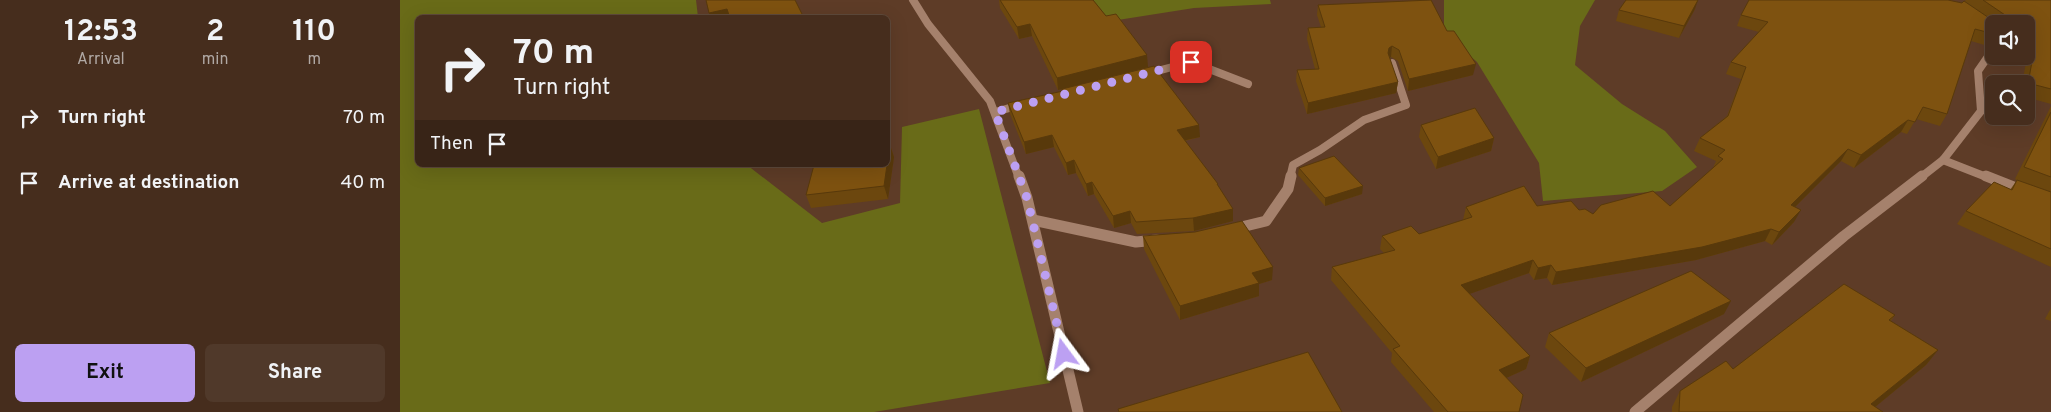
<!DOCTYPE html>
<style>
body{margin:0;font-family:Overpass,sans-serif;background:#50392a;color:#f1f3f6;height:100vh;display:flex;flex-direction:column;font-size:19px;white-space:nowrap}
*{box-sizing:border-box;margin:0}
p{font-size:16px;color:#b0a8a4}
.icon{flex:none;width:28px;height:28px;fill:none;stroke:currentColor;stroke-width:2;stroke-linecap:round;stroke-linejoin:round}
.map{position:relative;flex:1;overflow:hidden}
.details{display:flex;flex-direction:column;background:#462d1d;width:400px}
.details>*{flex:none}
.banner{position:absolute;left:15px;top:15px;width:475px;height:152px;border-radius:8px;box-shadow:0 5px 20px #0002,0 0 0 1px #5e493b;background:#462d1d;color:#f1f3f6;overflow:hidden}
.tools{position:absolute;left:1585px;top:15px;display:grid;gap:10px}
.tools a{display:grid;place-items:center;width:50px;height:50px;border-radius:8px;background:#462d1d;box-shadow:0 5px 20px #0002,0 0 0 1px #5e493b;font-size:25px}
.pin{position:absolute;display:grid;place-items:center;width:42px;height:42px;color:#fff;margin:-21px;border-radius:10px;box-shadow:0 2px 8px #0006}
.me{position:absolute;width:55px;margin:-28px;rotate:347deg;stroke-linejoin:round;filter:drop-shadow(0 0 4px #0008)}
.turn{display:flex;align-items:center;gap:18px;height:105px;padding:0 15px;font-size:22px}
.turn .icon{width:65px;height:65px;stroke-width:2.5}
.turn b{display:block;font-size:35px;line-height:42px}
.then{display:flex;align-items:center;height:48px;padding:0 15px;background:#0003;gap:10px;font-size:19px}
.eta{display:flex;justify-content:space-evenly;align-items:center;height:85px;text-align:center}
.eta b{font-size:30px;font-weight:700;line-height:35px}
.cta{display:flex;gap:10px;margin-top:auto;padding:10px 15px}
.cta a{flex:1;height:58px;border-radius:8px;background:#bca0f2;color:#111;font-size:20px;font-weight:700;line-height:58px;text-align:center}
.cta a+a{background:#50392a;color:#f1f3f6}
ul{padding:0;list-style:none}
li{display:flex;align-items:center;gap:15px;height:65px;padding:0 15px}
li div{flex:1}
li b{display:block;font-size:19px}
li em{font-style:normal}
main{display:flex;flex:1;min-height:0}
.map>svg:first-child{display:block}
.green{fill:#696b18}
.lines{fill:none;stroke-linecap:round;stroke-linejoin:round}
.minor-far1{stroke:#a5816c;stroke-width:8}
.minor{stroke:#a5816c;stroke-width:11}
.wall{fill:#6c470e}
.shaded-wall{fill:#58390b}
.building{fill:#7e5210;stroke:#58390b}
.route{stroke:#bca0f2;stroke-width:9;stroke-dasharray:0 16.2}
</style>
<main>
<section class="details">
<div class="eta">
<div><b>12:53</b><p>Arrival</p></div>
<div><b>2</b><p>min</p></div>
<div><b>110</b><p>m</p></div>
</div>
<ul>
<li><svg class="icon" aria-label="right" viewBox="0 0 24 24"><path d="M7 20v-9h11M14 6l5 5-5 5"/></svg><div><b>Turn right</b></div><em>70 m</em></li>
<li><svg class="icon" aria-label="arrive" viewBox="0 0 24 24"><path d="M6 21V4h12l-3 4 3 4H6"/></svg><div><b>Arrive at destination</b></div><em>40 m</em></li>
</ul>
<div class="cta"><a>Exit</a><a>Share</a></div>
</section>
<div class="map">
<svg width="1651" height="412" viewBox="0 0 1651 412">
<rect width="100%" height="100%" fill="#5e3c27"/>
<!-- green -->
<g class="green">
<path d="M 0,0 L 296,0 L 298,17 L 18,18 L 18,165 L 347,165 L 422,223 L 500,203 L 502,127 L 579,109 L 650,383 L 474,412 L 0,412 Z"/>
<path d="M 693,0 L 870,0 L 871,4 L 794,8 L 705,22 Z"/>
<path d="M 1044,0 L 1195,0 L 1180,26 L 1175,65 L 1222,104 L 1265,131 L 1297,167 L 1262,191 L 1143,201 L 1139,163 L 1077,62 L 1044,33 Z"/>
</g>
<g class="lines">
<!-- minor-far1 -->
<g class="minor-far1">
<path d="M 513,0 L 528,24 L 590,101 L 619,178"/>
<path d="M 746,74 L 791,62 L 848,84"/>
<path d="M 595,112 L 620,105"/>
<path d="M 1543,160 L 1589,178"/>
<path d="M 890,178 L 893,165 L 920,150 L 964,120 L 1006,105 L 992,63"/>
<path d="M 1520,178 L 1543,160 L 1581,111 L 1578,71 L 1594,48"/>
</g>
<!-- minor -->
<g class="minor">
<path d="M 619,176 L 627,198 L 678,412"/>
<path d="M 1586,176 L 1624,191"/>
<path d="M 633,220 L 736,242 L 757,240"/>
<path d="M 833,229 L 866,221 L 888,189 L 891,176"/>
<path d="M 1235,412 L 1444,236 L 1522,176"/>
</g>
</g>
<!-- wall -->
<g class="wall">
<path d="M 599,0 L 693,0 L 748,67 L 658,90 L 632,36 L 619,39 L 600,8 Z"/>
<path d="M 1566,0 L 1651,0 L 1651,104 L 1626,97 L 1626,84 L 1622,84 L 1627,57 L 1624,56 L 1626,56 L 1626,24 L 1594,24 L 1594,43 L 1588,46 L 1571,41 L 1547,114 L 1540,126 L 1516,119 L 1507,134 L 1501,132 L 1454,168 L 1441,161 L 1395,207 L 1394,222 L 1372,245 L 1365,241 L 1296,260 L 1152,285 L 1147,278 L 1134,280 L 1129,273 L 1069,294 L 1130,356 L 1126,369 L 1106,378 L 1119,412 L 1034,412 L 991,362 L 992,353 L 931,280 L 932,267 L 984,253 L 980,249 L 982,236 L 1019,234 L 1063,220 L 1066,207 L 1137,206 L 1179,210 L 1193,214 L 1270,206 L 1313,168 L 1316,161 L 1294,151 L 1300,138 L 1327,116 L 1341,79 L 1326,74 L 1331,62 L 1359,32 L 1337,26 L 1341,15 L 1562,3 Z"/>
<path d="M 918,5 L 1047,31 L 1073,75 L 1008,91 L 998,61 L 991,57 L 989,58 L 998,82 L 996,93 L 907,114 L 896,81 L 897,70 L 915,69 L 907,39 L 908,28 L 921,27 L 917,15 Z"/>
<path d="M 1295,9 L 1279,38 L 1216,21 L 1219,10 Z"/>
<path d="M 662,89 L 800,137 L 785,141 L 818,187 L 833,209 L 833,221 L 794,231 L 737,234 L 731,223 L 714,228 L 694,194 L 688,196 L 676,173 L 668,175 L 654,147 L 626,154 L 610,114 L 608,103 L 662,91 Z"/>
<path d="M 1651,106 L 1651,267 L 1557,224 L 1566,211 L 1610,190 L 1617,180 L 1619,181 L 1615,179 Z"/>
<path d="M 1021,125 L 1094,138 L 1091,151 L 1036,169 L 1019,137 Z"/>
<path d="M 490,145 L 494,157 L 488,199 L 411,208 L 406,195 Z"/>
<path d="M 899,168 L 962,194 L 925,206 L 898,175 Z"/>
<path d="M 743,236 L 872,280 L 859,284 L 859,296 L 780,320 L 744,249 Z"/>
<path d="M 1651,308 L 1651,321 L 1645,319 Z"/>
<path d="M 1324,314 L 1181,382 L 1145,347 L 1149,333 Z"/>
<path d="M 1495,315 L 1491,321 L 1538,350 L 1526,365 L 1475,407 L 1483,412 L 1272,412 L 1272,407 L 1280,391 L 1333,369 Z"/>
</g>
<!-- shaded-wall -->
<g class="shaded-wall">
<path d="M 1298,0 L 1295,9 L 1279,38 L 1284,26 Z"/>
<path d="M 327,9 L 330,18 L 311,18 L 309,13 Z"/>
<path d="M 630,24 L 632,36 L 619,39 L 617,27 Z"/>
<path d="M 1594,37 L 1594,43 L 1588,46 Z"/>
<path d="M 992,46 L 991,57 L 987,59 L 989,48 Z"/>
<path d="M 747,55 L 748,67 L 658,90 L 657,78 Z"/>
<path d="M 1076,64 L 1073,75 L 1008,91 L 1009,79 Z"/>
<path d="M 998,82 L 996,93 L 907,114 L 908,103 Z"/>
<path d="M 1508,120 L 1501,132 L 1454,168 L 1461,155 Z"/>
<path d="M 799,125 L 800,137 L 777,142 L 777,130 Z"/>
<path d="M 652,135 L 654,147 L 626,154 L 624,142 Z"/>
<path d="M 1094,138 L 1091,151 L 1036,169 L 1038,157 Z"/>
<path d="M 490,145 L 494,157 L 488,199 L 484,186 Z"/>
<path d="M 1448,149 L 1441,161 L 1384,218 L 1391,205 Z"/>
<path d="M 674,160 L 676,173 L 668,175 L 666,163 Z"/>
<path d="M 692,182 L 694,194 L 688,196 L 686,184 Z"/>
<path d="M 963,186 L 962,194 L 925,206 L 925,198 Z"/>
<path d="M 833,209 L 833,221 L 794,231 L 793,218 Z"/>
<path d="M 1401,210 L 1394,222 L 1372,245 L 1379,232 Z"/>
<path d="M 730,211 L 731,223 L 714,228 L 713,216 Z"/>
<path d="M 1371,229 L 1365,241 L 1296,260 L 1152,285 L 1156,272 Z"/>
<path d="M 1133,260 L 1129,273 L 1058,298 L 1061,285 Z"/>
<path d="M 1151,265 L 1147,278 L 1134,280 L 1138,268 Z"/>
<path d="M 873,267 L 872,280 L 859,284 L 859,296 L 780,320 L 780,306 L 852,273 Z"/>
<path d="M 1331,301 L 1324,314 L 1181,382 L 1186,368 Z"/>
<path d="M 1538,350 L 1526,365 L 1469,412 L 1471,404 Z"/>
<path d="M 1130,356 L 1126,369 L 1095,383 L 1099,370 Z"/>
</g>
<!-- building -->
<g class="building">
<path d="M 306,0 L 395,0 L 404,18 L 330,18 L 327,9 L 309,13 Z"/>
<path d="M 600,0 L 693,0 L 706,16 L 716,14 L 747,55 L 657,78 L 630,24 L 617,27 Z"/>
<path d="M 1031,0 L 1047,31 L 1054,31 L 1076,64 L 1009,79 L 999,50 L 992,46 L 989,48 L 988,53 L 998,82 L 908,103 L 897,70 L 919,69 L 908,28 L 925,27 L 918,5 Z"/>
<path d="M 1226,0 L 1298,0 L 1284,26 L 1219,10 Z"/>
<path d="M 1349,0 L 1548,0 L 1562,3 L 1564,1 L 1598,24 L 1594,24 L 1594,34 L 1575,29 L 1547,114 L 1523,107 L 1515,122 L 1508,120 L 1461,155 L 1448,149 L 1391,205 L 1401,210 L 1379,232 L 1371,229 L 1302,247 L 1156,272 L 1151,265 L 1138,268 L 1133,260 L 1061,285 L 1130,356 L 1099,370 L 1123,395 L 1119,412 L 1048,412 L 993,349 L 1000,346 L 932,267 L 995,250 L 982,236 L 1011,226 L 1019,234 L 1072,217 L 1066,207 L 1124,186 L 1137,206 L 1171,201 L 1179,210 L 1185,209 L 1193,214 L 1201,205 L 1253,191 L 1270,206 L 1323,159 L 1318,156 L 1325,150 L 1300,138 L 1328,116 L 1346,67 L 1331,62 L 1368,22 L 1341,15 Z"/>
<path d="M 1583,0 L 1651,0 L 1651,89 L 1628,83 L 1635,46 L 1626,43 L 1626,24 L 1603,24 L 1607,21 L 1605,15 Z"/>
<path d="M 754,66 L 799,125 L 777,130 L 818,184 L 817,184 L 833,209 L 793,218 L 736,222 L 730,211 L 713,216 L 692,182 L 686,184 L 674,160 L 666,163 L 652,135 L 624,142 L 608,103 L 663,91 L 662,89 Z"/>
<path d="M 1075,108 L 1094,138 L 1038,157 L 1021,125 Z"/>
<path d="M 1651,112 L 1651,177 L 1624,167 Z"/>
<path d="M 488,145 L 490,145 L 488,162 Z"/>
<path d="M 934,156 L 963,186 L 925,198 L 899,168 Z"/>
<path d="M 414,165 L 487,165 L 484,186 L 406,195 Z"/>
<path d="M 1617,180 L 1651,192 L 1651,249 L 1566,211 L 1594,182 L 1612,190 Z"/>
<path d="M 842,221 L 873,267 L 852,273 L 859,283 L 780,306 L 743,236 L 795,232 Z"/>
<path d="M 1291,271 L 1331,301 L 1186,368 L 1149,333 Z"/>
<path d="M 1444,284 L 1495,315 L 1489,320 L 1538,350 L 1471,404 L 1483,412 L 1279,412 L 1280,391 L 1326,361 L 1333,369 Z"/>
<path d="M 908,352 L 942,412 L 719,412 L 718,409 Z"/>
</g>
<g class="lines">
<!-- route -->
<path class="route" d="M 664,354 L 627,198 L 595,112 L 791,62"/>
</g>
</svg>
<div class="tools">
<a><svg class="icon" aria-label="sound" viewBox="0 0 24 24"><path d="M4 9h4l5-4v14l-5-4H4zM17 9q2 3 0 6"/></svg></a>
<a><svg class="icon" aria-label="search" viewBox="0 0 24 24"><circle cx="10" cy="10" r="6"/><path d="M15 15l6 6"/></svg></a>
</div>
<div class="pin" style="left:791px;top:62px;background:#d93025"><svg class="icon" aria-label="arrive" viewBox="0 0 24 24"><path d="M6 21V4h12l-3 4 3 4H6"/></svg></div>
<svg class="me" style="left:664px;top:354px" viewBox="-20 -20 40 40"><path d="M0-17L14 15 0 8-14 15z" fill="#bca0f2" stroke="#fff" stroke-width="4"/></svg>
<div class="banner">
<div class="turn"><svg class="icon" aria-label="right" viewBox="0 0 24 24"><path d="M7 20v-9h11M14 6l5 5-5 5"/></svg><div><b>70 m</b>Turn right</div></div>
<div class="then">Then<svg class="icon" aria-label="arrive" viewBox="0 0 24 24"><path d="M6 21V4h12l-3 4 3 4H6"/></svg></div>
</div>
</div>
</main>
